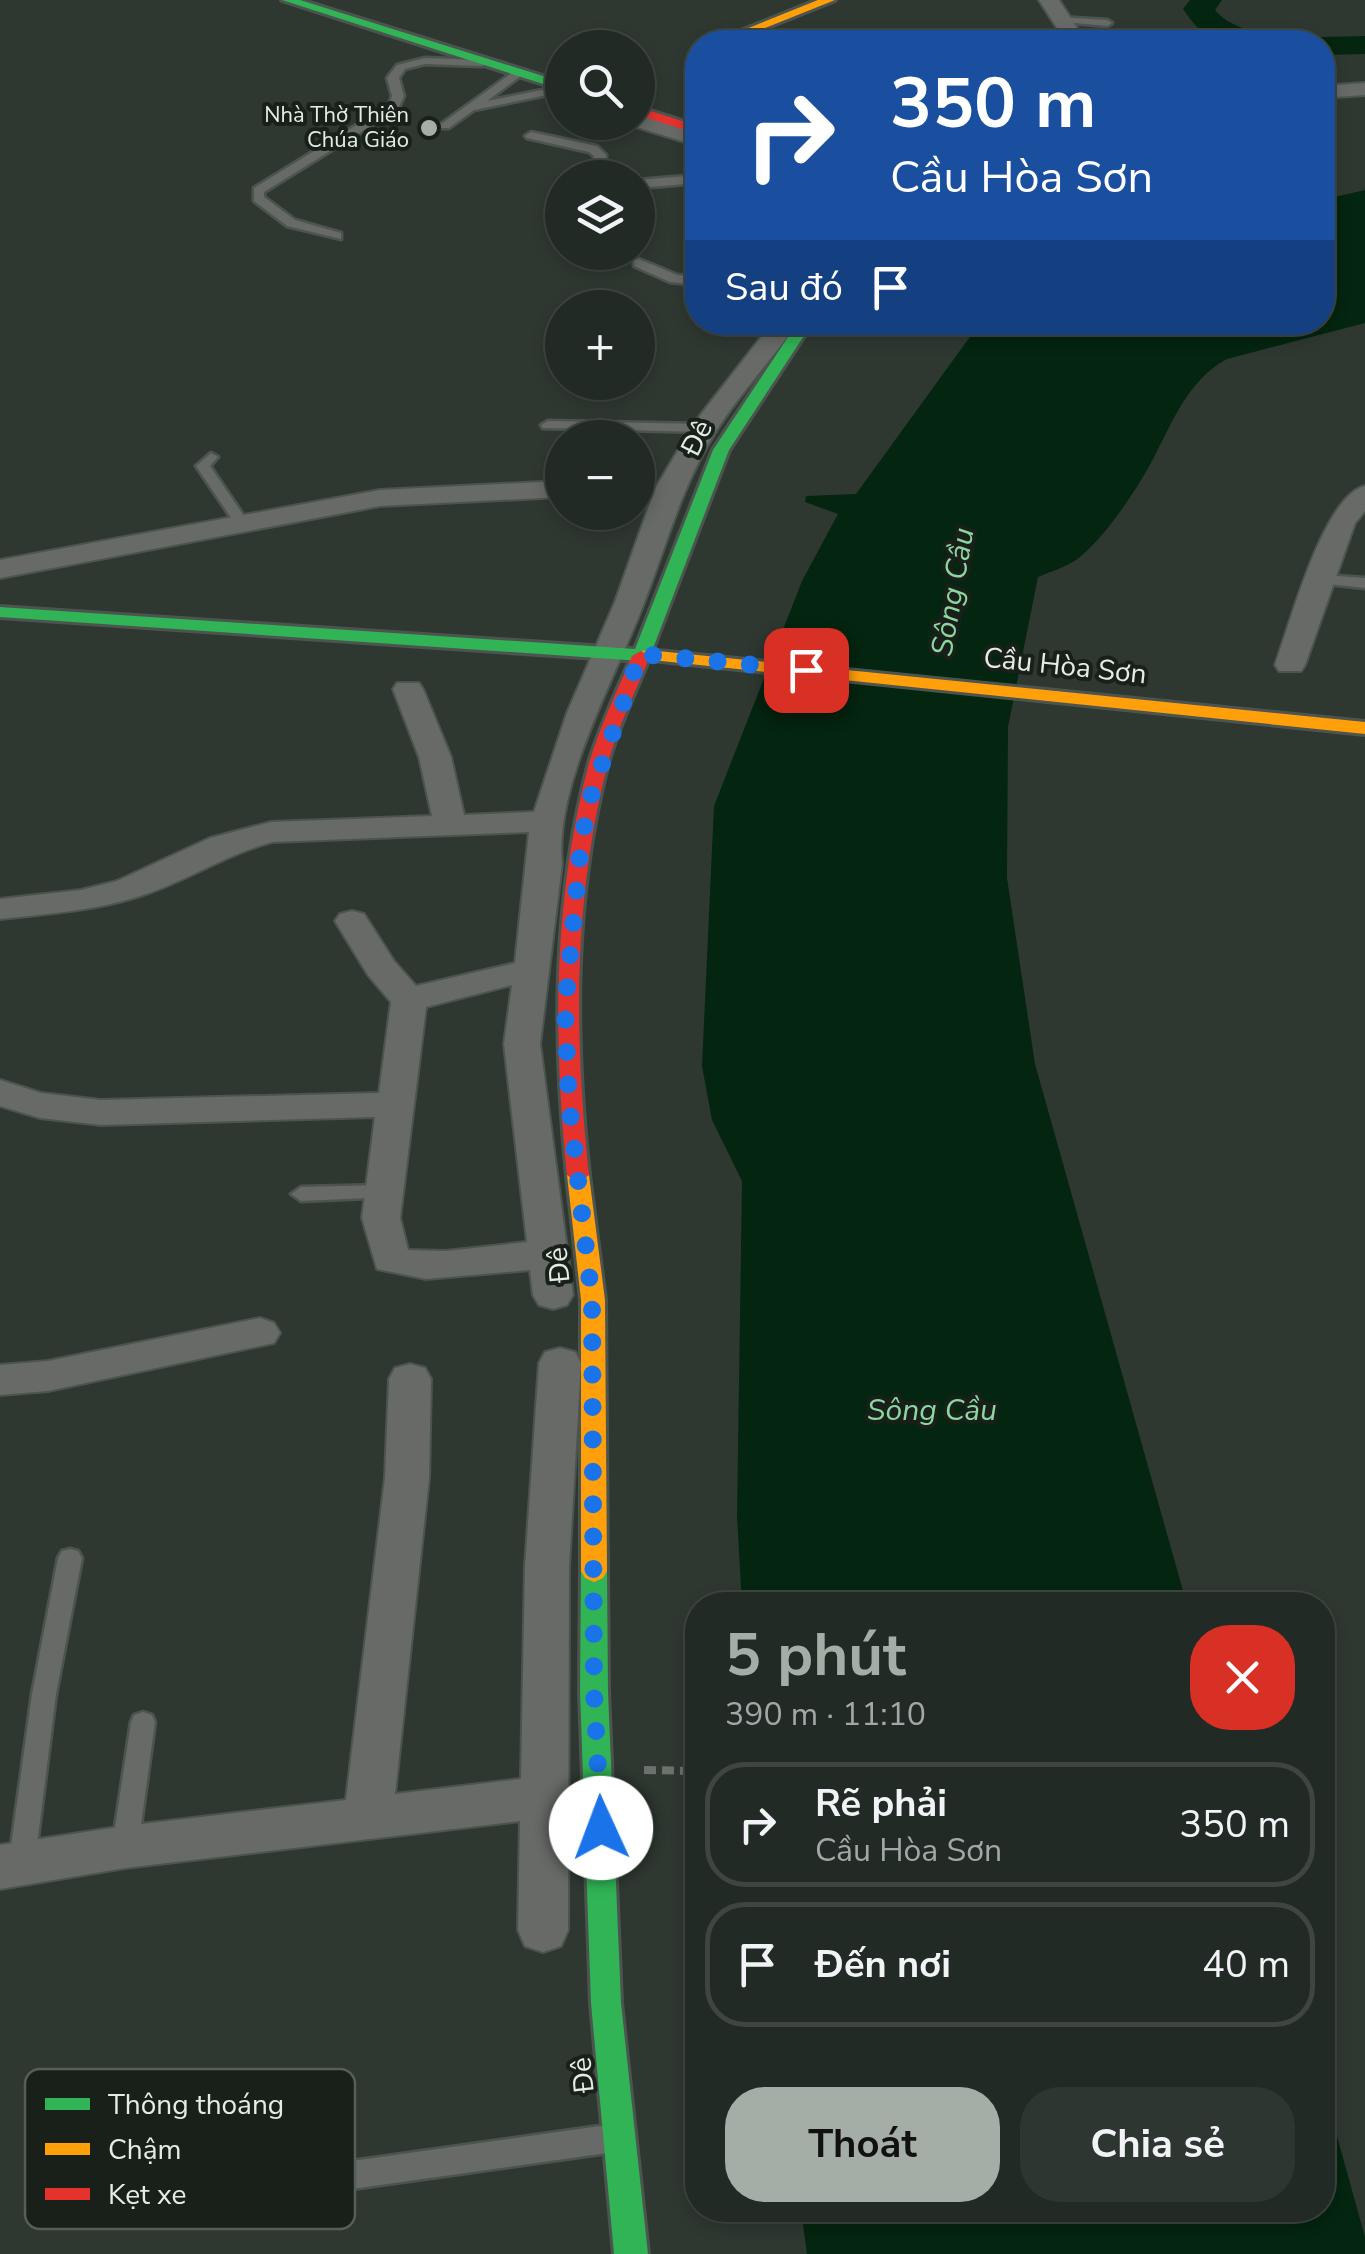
<!DOCTYPE html>
<html lang="vi">
<meta charset="utf-8">
<style>
body{margin:0;font-family:"Nunito Sans",sans-serif;background:#2e3632;color:#f1f3f6;height:100vh;display:flex;flex-direction:column;font-size:38px;white-space:nowrap}
*{box-sizing:border-box;margin:0}
p{font-size:32px;color:#a2a7a7}
.icon{flex:none;width:55px;height:55px;fill:none;stroke:currentColor;stroke-width:2;stroke-linecap:round;stroke-linejoin:round}
.map{position:relative;flex:1;overflow:hidden}
.drawer{position:absolute;left:685px;top:1592px;width:650px;height:630px;display:flex;flex-direction:column;background:#222a25;border-radius:40px;box-shadow:0 5px 15px #0003,0 0 0 2px #3f4642}
.drawer>*{flex:none}
.hud{position:absolute;left:685px;top:30px;width:650px;height:305px;border-radius:40px;box-shadow:0 5px 15px #0003,0 0 0 2px #3f4642;background:#1a4fa0;color:#fff;overflow:hidden}
.fabs{position:absolute;left:545px;top:30px;display:grid;gap:20px}
.fabs a{display:grid;place-items:center;width:110px;height:110px;border-radius:50%;background:#222a25;box-shadow:0 5px 15px #0003,0 0 0 2px #3f4642;font-size:50px}
.pin{position:absolute;display:grid;place-items:center;width:85px;height:85px;color:#fff;margin:-42px;border-radius:20px;box-shadow:0 5px 15px #0006}
.me{position:absolute;width:110px;margin:-55px;rotate:358deg;stroke-linejoin:round;filter:drop-shadow(0 0 8px #0008)}
.turn{display:flex;align-items:center;gap:35px;height:210px;padding:0 40px;font-size:45px}
.turn .icon{width:130px;height:130px;stroke-width:2.5}
.turn b{display:block;font-size:70px;line-height:85px}
.then{display:flex;align-items:center;height:95px;padding:0 40px;background:#0003;gap:20px;font-size:38px}
.round{display:grid;place-items:center;flex:none;width:105px;height:105px;border-radius:40px;background:#2e3632}
.overview{display:flex;align-items:center;justify-content:space-between;height:170px;padding:0 40px}
h1{font-size:60px;font-weight:700;line-height:75px;color:#a4aea6}
.cta{display:flex;gap:20px;margin-top:auto;padding:20px 40px}
.cta a{flex:1;height:115px;border-radius:40px;background:#a4aea6;color:#111;font-size:40px;font-weight:700;line-height:115px;text-align:center}
.cta a+a{background:#2e3632;color:#f1f3f6}
ul{padding:0;list-style:none}
li{display:flex;align-items:center;gap:30px;height:125px;margin:0 20px 15px;padding:0 20px;border:5px solid #3f4642;border-radius:40px}
li div{flex:1}
li b{display:block;font-size:38px}
li em{font-style:normal}
.map>svg:first-child{display:block}
.water{fill:#04250f}
.lines{fill:none;stroke-linecap:round;stroke-linejoin:round}
.river{fill:#04250f;fill-rule:evenodd}
.lane-casing{stroke:#4c544f;stroke-width:5}
.street-casing{stroke:#4c544f;stroke-width:4}
.fast-casing{stroke:#4c544f;stroke-width:6}
.slow-casing{stroke:#4c544f;stroke-width:6}
.jam-casing{stroke:#4c544f;stroke-width:6}
.path{stroke:#6c716d;stroke-width:8;stroke-dasharray:12 6;stroke-linecap:butt}
.lane{fill:#676a67;fill-rule:evenodd}
.street{fill:#676a67;fill-rule:evenodd}
.fast{fill:#30b455;fill-rule:evenodd}
.slow{fill:#ff9f0a;fill-rule:evenodd}
.jam{fill:#e5322d;fill-rule:evenodd}
.route{stroke:#1a73e8;stroke-width:18;stroke-dasharray:0 32.4}
.poi-dot{fill:#a4aea6;stroke:#19201a;stroke-width:4}
.labels{text-anchor:middle;dominant-baseline:central;stroke-width:8;stroke-linejoin:round;paint-order:stroke}
.far-poi-label{font-size:22px;fill:#e3ede5;stroke:#19201a;text-anchor:end}
.street-label{font-size:28px;fill:#e3ede5;stroke:#19201a}
.water-label{font-size:30px;font-style:italic;fill:#8cd7a1;stroke:#19201a}
.key{fill:#19201a;stroke:#565e57;stroke-width:2.5}
.key-label{font-size:28px;fill:#e3ede5}
</style>
<div class="map">
<svg width="1365" height="2254" viewBox="0 0 1365 2254">
<rect width="100%" height="100%" fill="#2e3831"/>
<!-- water -->
<g class="water">
<path d="M 1365,190 L 1365,323 L 1227,359 C 1184,382 1170,430 1147,470 C 1130,499 1106,535 1080,557 C 1069,566 1052,571 1038,577 L 1008,727 L 1007,878 L 1035,1064 L 1187,1605 L 742,1605 L 737,1516 L 742,1181 L 712,1120 L 702,1066 L 714,806 L 802,581 L 838,514 L 805,502 L 806,496 L 856,494 L 980,323 L 1322,322 L 1323,208 L 1327,206 L 1326,199 Z"/>
<path d="M 1323,2086 L 1365,2237 L 1365,2254 L 807,2254 L 801,2210 L 1322,2210 Z"/>
</g>
<g class="lines">
<!-- river -->
<g class="river">
<path d="M 1190,0 L 1222,0 L 1215,10 C 1232,30 1252,26 1265,42 C 1221,45 1209,47 1183,9 Z"/>
<path d="M 1365,36 L 1365,54 L 1322,55 L 1322,42 L 1309,42 L 1322,37 Z"/>
</g>
<!-- lane casing -->
<g class="lane-casing">
<g id="lane">
<path d="M 1059,17 L 1107,20 L 1112,23 L 1107,26 L 1063,22 L 1059,21 Z"/>
<path d="M 425,58 L 482,60 L 488,63 L 482,66 L 425,64 L 405,69 L 399,78 L 404,96 L 398,109 L 264,192 L 264,197 L 295,220 L 341,233 L 341,239 L 287,226 L 254,201 L 254,188 L 389,105 L 392,96 L 387,78 L 397,65 Z"/>
<path d="M 516,70 L 526,72 L 487,101 L 562,86 L 562,92 L 474,110 L 449,128 L 441,128 L 441,124 Z"/>
<path d="M 531,132 L 597,146 L 606,155 L 605,178 L 593,178 L 594,156 L 589,152 L 527,138 L 525,136 Z"/>
<path d="M 698,175 L 698,183 L 638,188 L 638,180 Z"/>
<path d="M 639,259 L 677,275 L 698,277 L 698,285 L 670,282 L 634,266 L 634,260 Z"/>
<path d="M 548,421 L 704,424 L 711,428 L 704,432 L 543,428 L 541,425 Z"/>
<path d="M 211,453 L 218,457 L 210,466 L 248,522 L 246,525 L 236,525 L 196,466 Z"/>
<path d="M 1323,575 L 1365,578 L 1365,588 L 1318,583 L 1318,577 Z"/>
<path d="M 383,1185 L 393,1192 L 390,1197 L 301,1201 L 291,1194 L 301,1187 Z"/>
<path d="M 70,1549 L 78,1551 L 82,1558 L 56,1694 L 35,1861 L 31,1869 L 22,1872 L 13,1869 L 9,1861 L 32,1694 L 58,1558 L 62,1551 Z"/>
<path d="M 143,1712 L 152,1715 L 155,1722 L 138,1847 L 134,1855 L 125,1858 L 116,1855 L 112,1847 L 131,1722 L 134,1715 Z"/>
<path d="M 607,2125 L 617,2129 L 621,2139 L 617,2149 L 607,2153 L 175,2214 L 165,2210 L 160,2200 L 165,2190 L 175,2186 Z"/>
</g>
</g>
<!-- street casing -->
<g class="street-casing">
<g id="street">
<path d="M 1039,0 L 1059,0 L 1086,42 L 1066,42 Z"/>
<path d="M 1365,83 L 1365,95 L 1322,98 L 1322,86 Z"/>
<path d="M 638,114 L 698,133 L 698,146 L 630,125 L 638,122 Z"/>
<path d="M 773,322 L 798,322 C 772,360 739,394 715,433 C 681,487 667,544 644,603 C 616,677 554,785 562,864 L 540,1044 L 573,1295 L 567,1305 L 553,1309 L 539,1305 L 533,1295 L 530,1270 L 426,1279 L 377,1269 L 362,1218 L 375,1117 L 101,1125 L 40,1118 L 0,1106 L 0,1080 L 41,1093 L 101,1100 L 379,1093 L 391,1002 L 368,975 L 335,921 L 340,914 L 352,911 L 364,914 L 394,961 L 416,986 L 515,963 L 529,832 L 272,842 C 224,855 183,883 137,897 C 92,911 46,914 0,919 L 0,899 L 81,890 L 117,881 L 210,838 L 271,822 L 432,816 L 419,757 L 393,689 L 397,683 L 419,683 L 423,689 L 451,757 L 464,815 L 534,812 L 567,713 L 615,602 L 655,489 L 695,422 ZM 512,985 L 504,1044 L 527,1242 L 446,1251 L 408,1250 L 400,1218 L 426,1007 Z"/>
<path d="M 562,481 L 562,497 L 380,506 L 0,578 L 0,560 L 380,490 Z"/>
<path d="M 1365,486 L 1365,511 L 1355,523 L 1305,665 L 1301,671 L 1279,671 L 1275,665 C 1290,625 1323,496 1365,486 Z"/>
<path d="M 260,1318 L 274,1323 L 280,1333 L 274,1343 L 48,1391 L 0,1395 L 0,1365 L 48,1361 Z"/>
<path d="M 560,1348 L 575,1352 L 581,1363 L 569,1567 L 568,1930 L 561,1946 L 543,1952 L 525,1946 L 518,1930 L 520,1821 L 125,1868 L 0,1889 L 0,1845 L 125,1826 L 346,1800 L 385,1478 L 389,1379 L 395,1368 L 410,1364 L 425,1368 L 431,1379 L 429,1478 L 395,1794 L 521,1779 L 525,1567 L 539,1363 L 545,1352 Z"/>
</g>
</g>
<!-- fast casing -->
<g class="fast-casing">
<g id="fast">
<path d="M 282,0 L 300,0 L 562,82 L 562,90 Z"/>
<path d="M 798,322 L 813,322 L 729,450 L 652,651 L 657,655 L 654,659 L 641,661 L 0,617 L 0,607 L 635,649 L 713,450 Z"/>
<path d="M 594,1560 L 603,1564 L 607,1571 L 608,1692 L 621,2003 L 648,2254 L 614,2254 L 591,2003 L 580,1692 L 581,1571 L 585,1564 Z"/>
</g>
</g>
<!-- slow casing -->
<g class="slow-casing">
<g id="slow">
<path d="M 818,0 L 835,0 L 730,42 L 714,42 Z"/>
<path d="M 648,650 L 1365,722 L 1365,734 L 642,659 L 642,651 Z"/>
<path d="M 578,1167 L 589,1175 L 605,1300 L 607,1571 L 603,1578 L 594,1582 L 585,1578 L 581,1571 L 581,1300 L 567,1175 Z"/>
</g>
</g>
<!-- jam casing -->
<g class="jam-casing">
<g id="jam">
<path d="M 698,62 L 698,91 L 692,87 L 692,66 Z"/>
<path d="M 638,107 L 698,126 L 698,134 L 638,115 Z"/>
<path d="M 641,651 L 650,656 C 636,691 618,726 608,763 C 573,898 574,1037 589,1175 L 578,1183 L 567,1175 C 553,1037 553,898 589,763 C 600,726 617,691 632,656 Z"/>
</g>
</g>
<!-- path -->
<path class="path" d="M 644,1770 L 698,1771"/>
<!-- lane -->
<use href="#lane" class="lane"/>
<!-- street -->
<use href="#street" class="street"/>
<!-- fast -->
<use href="#fast" class="fast"/>
<!-- slow -->
<use href="#slow" class="slow"/>
<!-- jam -->
<use href="#jam" class="jam"/>
</g>
<g class="lines">
<!-- route -->
<path class="route" d="M 601,1828 L 594,1692 L 592,1300 L 569,1102 L 565,1009 L 581,843 L 590,799 L 640,654 L 806,670"/>
</g>
<!-- markers -->
<circle class="poi-dot" cx="429" cy="128" r="10"/>
<g class="labels">
<!-- far-poi labels -->
<g class="far-poi-label">
<text x="409" y="115">Nhà Thờ Thiên<tspan x="409" dy="25">Chúa Giáo</tspan></text>
</g>
<!-- street labels -->
<g class="street-label">
<text transform="translate(697 438) rotate(-63)">Đê</text>
<text transform="translate(1065 666) rotate(6)">Cầu Hòa Sơn</text>
<text transform="translate(559 1265) rotate(-95)">Đê</text>
<text transform="translate(583 2075) rotate(-96)">Đê</text>
</g>
<!-- water labels -->
<g class="water-label">
<text transform="translate(953 592) rotate(-80)">Sông Cầu</text>
<text x="932" y="1410">Sông Cầu</text>
</g>
</g>
<!-- legend -->
<rect x="25" y="2069" width="330" height="160" rx="15" class="key"/>
<rect x="45" y="2098" width="45" height="12" fill="#30b455"/>
<rect x="45" y="2143" width="45" height="12" fill="#ff9f0a"/>
<rect x="45" y="2188" width="45" height="12" fill="#e5322d"/>
<g class="key-label">
<text x="108" y="2114">Thông thoáng</text>
<text x="108" y="2159">Chậm</text>
<text x="108" y="2204">Kẹt xe</text>
</g>
</svg>
<div class="fabs">
<a><svg class="icon" aria-label="search" viewBox="0 0 24 24"><circle cx="10" cy="10" r="6"/><path d="M15 15l6 6"/></svg></a>
<a><svg class="icon" aria-label="layers" viewBox="0 0 24 24"><path d="M12 4l9 5-9 5-9-5zM3 14l9 5 9-5"/></svg></a>
<a>+</a>
<a>−</a>
</div>
<div class="pin" style="left:806px;top:670px;background:#d93025"><svg class="icon" aria-label="arrive" viewBox="0 0 24 24"><path d="M6 21V4h12l-3 4 3 4H6"/></svg></div>
<svg class="me" style="left:601px;top:1828px" viewBox="-20 -20 40 40"><circle r="19" fill="#fff"/><path d="M0-13L10 11 0 6-10 11z" fill="#1a73e8"/></svg>
<div class="hud">
<div class="turn"><svg class="icon" aria-label="right" viewBox="0 0 24 24"><path d="M7 20v-9h11M14 6l5 5-5 5"/></svg><div><b>350 m</b>Cầu Hòa Sơn</div></div>
<div class="then">Sau đó<svg class="icon" aria-label="arrive" viewBox="0 0 24 24"><path d="M6 21V4h12l-3 4 3 4H6"/></svg></div>
</div>
<section class="drawer">
<div class="overview"><div><h1>5 phút</h1><p>390 m · 11:10</p></div><a class="round" style="background:#d93025;color:#fff"><svg class="icon" aria-label="close" viewBox="0 0 24 24"><path d="M6 6l12 12M18 6L6 18"/></svg></a></div>
<ul>
<li><svg class="icon" aria-label="right" viewBox="0 0 24 24"><path d="M7 20v-9h11M14 6l5 5-5 5"/></svg><div><b>Rẽ phải</b><p>Cầu Hòa Sơn</p></div><em>350 m</em></li>
<li><svg class="icon" aria-label="arrive" viewBox="0 0 24 24"><path d="M6 21V4h12l-3 4 3 4H6"/></svg><div><b>Đến nơi</b></div><em>40 m</em></li>
</ul>
<div class="cta"><a>Thoát</a><a>Chia sẻ</a></div>
</section>
</div>
